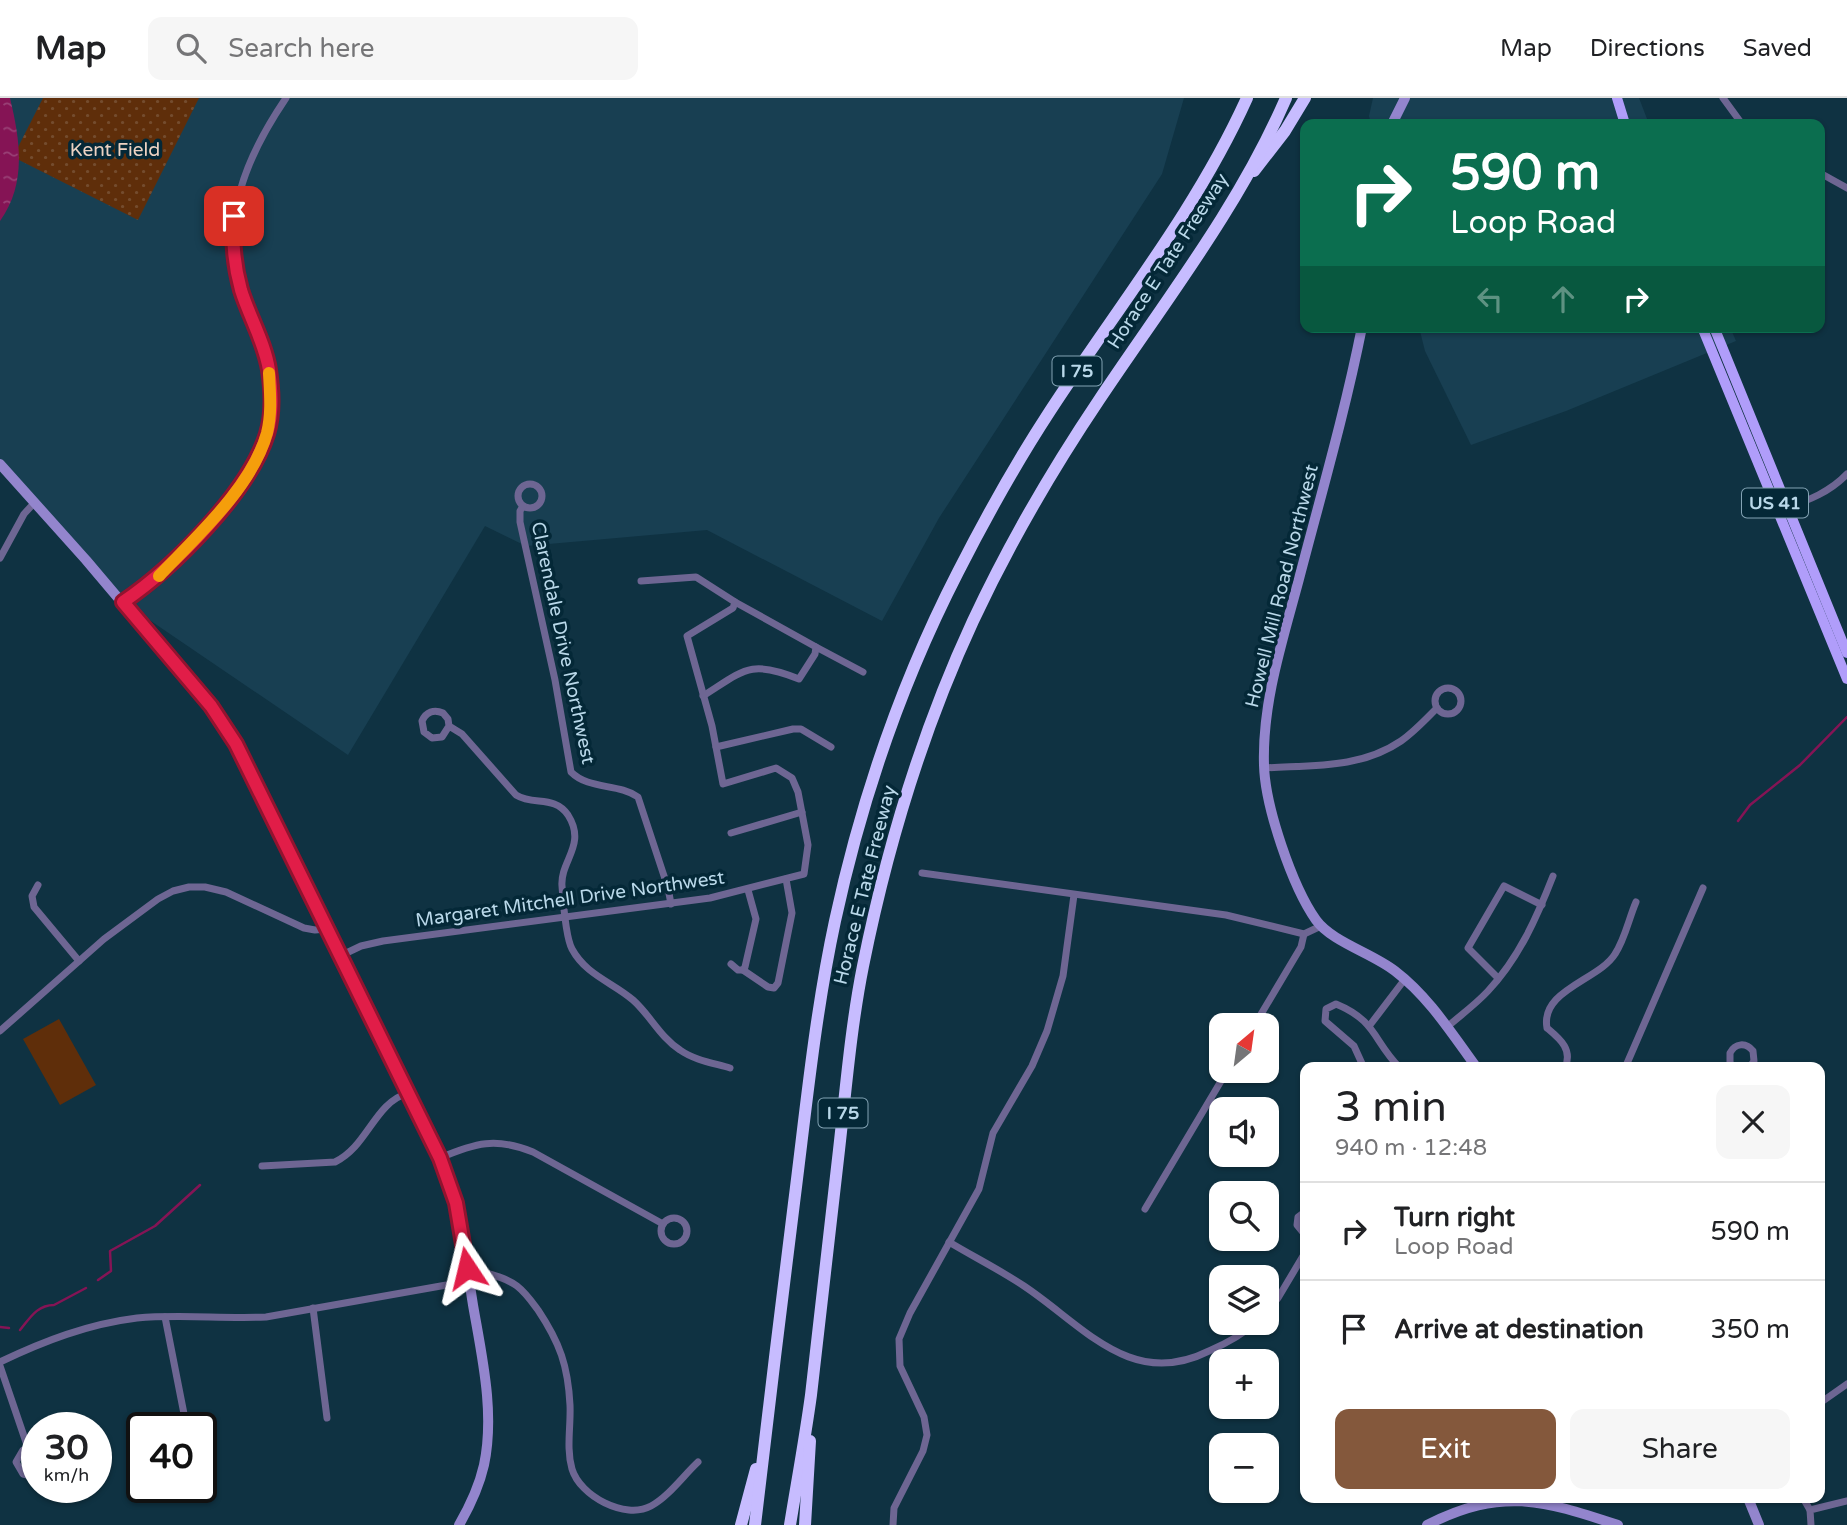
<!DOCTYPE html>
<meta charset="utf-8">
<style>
body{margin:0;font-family:"Varela Round",sans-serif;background:#f6f6f6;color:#202124;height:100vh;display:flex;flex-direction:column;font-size:26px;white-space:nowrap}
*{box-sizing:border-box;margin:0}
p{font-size:23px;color:#757577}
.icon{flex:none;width:38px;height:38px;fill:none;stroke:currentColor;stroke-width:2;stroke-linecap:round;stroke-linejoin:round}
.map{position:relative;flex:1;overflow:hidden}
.panel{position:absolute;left:1300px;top:964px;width:525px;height:441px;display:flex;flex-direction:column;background:#fff;border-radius:14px;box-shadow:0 2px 5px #0004}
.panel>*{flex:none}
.guide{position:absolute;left:1300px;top:21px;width:525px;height:214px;border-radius:14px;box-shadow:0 2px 5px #0004;background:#0b6e4f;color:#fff;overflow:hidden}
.needle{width:46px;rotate:29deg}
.fabs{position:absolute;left:1209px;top:915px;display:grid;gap:14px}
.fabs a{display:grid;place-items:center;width:70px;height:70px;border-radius:14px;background:#fff;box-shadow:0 2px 5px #0004;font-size:35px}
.speed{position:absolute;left:21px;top:1314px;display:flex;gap:14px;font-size:35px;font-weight:700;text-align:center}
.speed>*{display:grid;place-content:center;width:91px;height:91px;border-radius:50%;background:#fff;box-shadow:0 2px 5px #0004;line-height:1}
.speed small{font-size:18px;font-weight:400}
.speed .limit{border:4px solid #111;border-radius:10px;background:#fff;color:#111}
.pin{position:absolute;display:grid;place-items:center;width:60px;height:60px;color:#fff;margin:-30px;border-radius:14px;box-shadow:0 4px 10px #0006}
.me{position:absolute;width:77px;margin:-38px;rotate:350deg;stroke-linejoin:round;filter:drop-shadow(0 0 5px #0008)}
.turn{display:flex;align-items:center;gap:24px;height:147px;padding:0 35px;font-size:32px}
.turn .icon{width:91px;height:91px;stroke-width:2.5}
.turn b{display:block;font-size:49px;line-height:60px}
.lanes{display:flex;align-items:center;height:66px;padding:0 35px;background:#0003;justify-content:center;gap:35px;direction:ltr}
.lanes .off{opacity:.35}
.round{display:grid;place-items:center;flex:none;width:74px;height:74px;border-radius:14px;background:#f6f6f6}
.head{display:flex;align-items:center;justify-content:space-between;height:119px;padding:0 35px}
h1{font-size:42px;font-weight:600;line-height:52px}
.action{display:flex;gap:14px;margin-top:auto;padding:14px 35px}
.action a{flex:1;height:80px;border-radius:14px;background:#84583c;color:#fff;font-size:28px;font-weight:600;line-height:80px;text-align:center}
.action a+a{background:#f6f6f6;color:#202124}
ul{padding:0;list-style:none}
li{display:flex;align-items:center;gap:21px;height:98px;padding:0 35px;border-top:2px solid #e0e0e0}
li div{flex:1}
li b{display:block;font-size:26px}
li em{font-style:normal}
header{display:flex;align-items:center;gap:42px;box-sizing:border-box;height:98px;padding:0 35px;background:#fff;border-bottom:2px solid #e0e0e0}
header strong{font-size:33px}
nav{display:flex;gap:38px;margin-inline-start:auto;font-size:24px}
.search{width:490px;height:63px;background:#f6f6f6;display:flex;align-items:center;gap:18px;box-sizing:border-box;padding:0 24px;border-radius:14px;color:#757577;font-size:26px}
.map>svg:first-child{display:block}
.built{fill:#183f52}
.green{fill:#5f2e0a}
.park{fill:url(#park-dots)}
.water{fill:url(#water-ripples)}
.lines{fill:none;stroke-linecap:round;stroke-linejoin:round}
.stream{stroke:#851455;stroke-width:2.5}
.street{stroke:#6e6693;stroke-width:7}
.secondary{stroke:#9385cd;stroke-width:10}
.primary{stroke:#b09dfa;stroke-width:10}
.highway{stroke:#c7bcff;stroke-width:12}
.route-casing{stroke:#92132f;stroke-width:18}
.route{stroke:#e11d48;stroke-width:12}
.slow{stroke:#f59e0b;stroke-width:12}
.labels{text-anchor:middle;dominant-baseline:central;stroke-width:7;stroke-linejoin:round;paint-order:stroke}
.shield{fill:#042837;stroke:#83a3b4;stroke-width:2}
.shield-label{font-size:18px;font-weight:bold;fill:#b9d8e9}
.park-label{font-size:19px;fill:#edd2c2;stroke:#042837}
.street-label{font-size:19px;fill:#b9d8e9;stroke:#042837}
</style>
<header>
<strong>Map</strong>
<div class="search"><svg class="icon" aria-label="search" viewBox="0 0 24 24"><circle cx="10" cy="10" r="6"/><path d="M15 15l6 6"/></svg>Search here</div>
<nav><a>Map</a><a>Directions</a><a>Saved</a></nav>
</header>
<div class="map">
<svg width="1847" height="1427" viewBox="0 0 1847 1427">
<defs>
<pattern id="park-dots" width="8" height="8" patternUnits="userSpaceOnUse" patternTransform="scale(1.75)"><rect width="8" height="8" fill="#5f2e0a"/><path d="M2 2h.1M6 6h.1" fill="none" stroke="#744c2e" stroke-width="1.8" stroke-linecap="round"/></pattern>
<pattern id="water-ripples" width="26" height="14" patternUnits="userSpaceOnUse" patternTransform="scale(1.75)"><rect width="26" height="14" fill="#851455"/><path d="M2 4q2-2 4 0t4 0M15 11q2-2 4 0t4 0" fill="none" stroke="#994176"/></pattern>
</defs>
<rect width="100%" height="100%" fill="#0f3242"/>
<!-- built -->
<g class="built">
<path d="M 0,0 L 1184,0 L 1162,76 L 939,420 L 882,523 L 707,432 L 526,448 L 485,428 L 348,657 L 123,504 L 0,366 Z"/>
<path d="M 1373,0 L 1639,0 L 1649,26 L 1371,26 L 1369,18 Z"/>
<path d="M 1419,229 L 1730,229 L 1736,243 L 1566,313 L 1471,347 L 1425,253 Z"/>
</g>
<!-- green -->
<path class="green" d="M 59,921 L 96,987 L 60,1007 L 23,941 Z"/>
<!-- park -->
<path class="park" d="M 43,0 L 199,0 L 138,122 L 13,59 Z"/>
<!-- water -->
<path class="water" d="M 0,0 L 10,0 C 20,42 27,85 0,123 Z"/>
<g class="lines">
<!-- stream -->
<g class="stream">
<path d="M 1738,723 L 1750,707 L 1800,667 L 1847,619"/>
<path d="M 98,1182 L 111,1173 L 110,1153 L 155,1128 L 200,1087"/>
<path d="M 0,1229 L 9,1230"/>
<path d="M 20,1232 C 30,1220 37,1207 54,1207 L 86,1190"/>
</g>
<!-- street -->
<g class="street">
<path d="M 1723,0 L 1742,26"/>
<path d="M 1820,75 L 1847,90"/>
<circle cx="530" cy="398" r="12"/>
<path d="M 523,408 L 520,413 L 520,424 L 555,582 L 571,674 C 589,692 618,685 638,699 L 668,790 L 671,806"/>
<path d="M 1786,410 C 1809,402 1830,394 1847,376"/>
<path d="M 0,460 L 24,416 L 35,404"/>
<path d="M 123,504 C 176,467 244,399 266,337 C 273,318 271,294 269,274 C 266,247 251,219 242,194 C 219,122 246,59 286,0"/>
<path d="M 816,549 L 863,574"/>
<circle cx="1448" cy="603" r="13"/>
<path d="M 703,598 C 744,572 750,561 799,581 L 815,556 L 816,549 L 735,504"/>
<path d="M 449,628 L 442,639 L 432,640 L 424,634 L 422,623 C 426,614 434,611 443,615 L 448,621 L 449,628 L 462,636 L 516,697 C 534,708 554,697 568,717 C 587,747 560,763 562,788 C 563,802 566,840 572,851 C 586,877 612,884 633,902 C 650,917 660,939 680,952 C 694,962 713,965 730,970"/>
<path d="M 716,649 L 793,631 L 801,631 L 831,649"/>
<path d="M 1264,670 C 1311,667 1360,671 1401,643 C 1414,634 1425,622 1437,610"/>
<path d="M 731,735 L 802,714"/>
<path d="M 922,775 L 1226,817 L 1304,836 L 1321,828"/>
<path d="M 38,787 L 32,798 L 34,809 L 79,863"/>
<path d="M 340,858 L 361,848 L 383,843 L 710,800 L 804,776 L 808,747 L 798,694 L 792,680 L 776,670 L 723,686 L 712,628 L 687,538 L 733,510 L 735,504 L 696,479 L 641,483"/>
<path d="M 731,866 L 738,872 L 743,872 L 745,869 L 756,821 L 748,792"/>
<path d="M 743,872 L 768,889 L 774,890 L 778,885 L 792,815 L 786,781"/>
<path d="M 1498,880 L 1468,850 L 1504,788 L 1542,807"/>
<path d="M 1370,927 L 1405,881"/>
<path d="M 1254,928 L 1301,849 L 1304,836"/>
<path d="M 1447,929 C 1461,917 1476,906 1488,893 C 1519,860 1537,819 1553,778"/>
<path d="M 0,933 L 104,841 L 158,801 L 173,793 L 189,789 L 205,789 L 226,794 L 304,830 L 315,832 L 326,831"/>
<path d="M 1364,970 L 1354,948 L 1325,923 L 1326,911 L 1336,906 C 1377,923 1373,943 1400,970"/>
<path d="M 1565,970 C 1573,951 1560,941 1547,930 C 1540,892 1599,882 1615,856 C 1625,841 1629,820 1636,804"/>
<path d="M 1625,970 L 1703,790"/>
<path d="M 1735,970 L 1730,965 L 1730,955 C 1735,945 1746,944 1753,953 L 1754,963 L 1749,970"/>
<path d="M 440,1060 C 475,1045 496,1039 533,1054 L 663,1126"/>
<path d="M 262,1068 L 335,1064 C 368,1048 374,1005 408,995"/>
<path d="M 1145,1111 L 1227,973"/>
<path d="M 1306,1113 L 1298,1119 L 1297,1127 L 1306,1138"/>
<circle cx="674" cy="1133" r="13"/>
<path d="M 949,1144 C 974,1159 1000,1172 1024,1188 C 1084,1228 1131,1292 1209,1253 C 1225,1246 1242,1237 1255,1225"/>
<path d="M 467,1169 C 483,1175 504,1178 517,1188 C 526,1195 532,1204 538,1212 C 560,1245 568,1268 570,1307 C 571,1328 566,1350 572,1371 C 580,1398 625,1422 651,1408 C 669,1398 683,1378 698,1364"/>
<path d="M 313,1210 L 327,1320"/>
<path d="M 1267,1213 L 1278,1200 L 1306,1153"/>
<path d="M 165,1219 L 185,1321"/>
<path d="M 0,1264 C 44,1243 88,1226 137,1220 C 180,1216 223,1221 266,1219 L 469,1183"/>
<path d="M 0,1268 L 28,1350"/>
<path d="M 1820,1305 L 1847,1286"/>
<path d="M 37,1352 L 23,1352 L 16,1364 L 23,1376 L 31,1378 L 37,1376"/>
<path d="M 1803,1400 L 1810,1412"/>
<path d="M 893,1427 L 894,1410 L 923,1353 L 927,1337 L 924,1319 L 900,1268 L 899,1241 L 910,1215 L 979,1091 L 993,1035 L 1032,968 L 1047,933 L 1063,878 L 1074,797"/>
<path d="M 1811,1427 L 1810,1412 L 1847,1403"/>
</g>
<!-- secondary -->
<g class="secondary">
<path d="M 1392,26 L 1405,0"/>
<path d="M 1362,229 C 1345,314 1321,397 1299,481 C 1283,541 1262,604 1264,667 C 1265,708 1292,788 1316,822 C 1332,844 1372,855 1395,873 C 1429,899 1452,936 1477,970"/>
<path d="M 0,366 L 86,462 L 223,624 L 440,1060 C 459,1107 465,1157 473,1207 C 482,1259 495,1315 484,1367 C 479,1389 470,1408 459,1427"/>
<path d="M 1748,1400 L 1759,1427"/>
<path d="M 1427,1427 C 1503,1389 1542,1402 1618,1427"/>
</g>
<!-- primary -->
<g class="primary">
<path d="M 1617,0 L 1625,26"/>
<path d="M 1702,229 L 1847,581"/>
<path d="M 1714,229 L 1847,555"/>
</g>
<!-- highway -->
<g class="highway">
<path d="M 1254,73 L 1285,33 L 1305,0"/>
<path d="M 741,1427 L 756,1371"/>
<path d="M 755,1427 C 767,1320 781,1212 794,1105 C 806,1011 815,916 835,823 C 861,703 902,583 958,474 C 986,419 1016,365 1050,313 C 1117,210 1196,113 1247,0"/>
<path d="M 790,1427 C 797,1384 805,1341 811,1297 C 821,1216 829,1133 839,1052 C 846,990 851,928 863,868 C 887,749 922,633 973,523 C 1009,446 1052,372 1099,302 C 1165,203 1239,109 1286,0"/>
<path d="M 805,1427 L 810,1343"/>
</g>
</g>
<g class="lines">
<!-- route casing -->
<g class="route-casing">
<path id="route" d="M 234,118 C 232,143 234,167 241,192 C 249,218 265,245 269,272 C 272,292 273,317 267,336 C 249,394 173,470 123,504 L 211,608 L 236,646 L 440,1060 L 456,1105 L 467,1170"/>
</g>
<!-- route -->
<use href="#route" class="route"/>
<!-- slow -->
<path class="slow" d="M 159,478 C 197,438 252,389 267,335 C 272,315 270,295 269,275"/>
</g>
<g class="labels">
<!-- shield labels -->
<g class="shield">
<rect x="1052.5" y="258.5" width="49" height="29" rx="5"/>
<rect x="1742" y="390.5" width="66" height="29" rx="5"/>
<rect x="818.5" y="1000.5" width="49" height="29" rx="5"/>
</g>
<g class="shield-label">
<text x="1077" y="273">I 75</text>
<text x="1775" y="405">US 41</text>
<text x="843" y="1015">I 75</text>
</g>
<!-- park labels -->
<g class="park-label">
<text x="115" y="52">Kent Field</text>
</g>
<!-- street labels -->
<g class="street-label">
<text transform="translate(1168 163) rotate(-57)">Horace E Tate Freeway</text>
<text transform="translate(1282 488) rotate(-76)">Howell Mill Road Northwest</text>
<text transform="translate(563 545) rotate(78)">Clarendale Drive Northwest</text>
<text transform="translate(865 787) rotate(-76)">Horace E Tate Freeway</text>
<text transform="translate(570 801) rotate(-8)">Margaret Mitchell Drive Northwest</text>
</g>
</g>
</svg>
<div class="fabs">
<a><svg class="needle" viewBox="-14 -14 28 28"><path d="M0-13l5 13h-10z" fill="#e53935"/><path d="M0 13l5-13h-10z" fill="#757577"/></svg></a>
<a><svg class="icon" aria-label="sound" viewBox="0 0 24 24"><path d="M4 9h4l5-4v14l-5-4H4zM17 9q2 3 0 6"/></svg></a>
<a><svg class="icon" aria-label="search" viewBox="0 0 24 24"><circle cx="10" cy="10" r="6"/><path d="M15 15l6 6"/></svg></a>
<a><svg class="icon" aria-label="layers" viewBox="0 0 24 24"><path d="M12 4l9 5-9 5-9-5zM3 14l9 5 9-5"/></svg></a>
<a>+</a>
<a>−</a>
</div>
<div class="speed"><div>30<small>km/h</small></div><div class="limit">40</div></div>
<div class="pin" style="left:234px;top:118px;background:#d93025"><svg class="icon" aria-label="arrive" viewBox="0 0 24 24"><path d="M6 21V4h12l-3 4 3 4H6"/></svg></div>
<svg class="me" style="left:467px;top:1170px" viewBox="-20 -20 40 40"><path d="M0-17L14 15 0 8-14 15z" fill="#e11d48" stroke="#fff" stroke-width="4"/></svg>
<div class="guide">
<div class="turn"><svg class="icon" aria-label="right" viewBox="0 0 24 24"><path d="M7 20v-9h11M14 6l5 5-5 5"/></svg><div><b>590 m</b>Loop Road</div></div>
<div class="lanes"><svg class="icon off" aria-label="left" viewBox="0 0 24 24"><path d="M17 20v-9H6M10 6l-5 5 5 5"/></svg><svg class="icon off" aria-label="ahead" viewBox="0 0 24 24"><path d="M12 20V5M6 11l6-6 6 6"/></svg><svg class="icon" aria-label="right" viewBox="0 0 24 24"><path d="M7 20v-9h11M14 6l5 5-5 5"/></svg></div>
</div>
<section class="panel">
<div class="head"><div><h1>3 min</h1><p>940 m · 12:48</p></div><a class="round"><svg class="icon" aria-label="close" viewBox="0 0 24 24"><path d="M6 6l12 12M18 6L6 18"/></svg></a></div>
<ul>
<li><svg class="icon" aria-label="right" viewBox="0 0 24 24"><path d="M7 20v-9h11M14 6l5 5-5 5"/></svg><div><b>Turn right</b><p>Loop Road</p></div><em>590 m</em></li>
<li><svg class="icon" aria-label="arrive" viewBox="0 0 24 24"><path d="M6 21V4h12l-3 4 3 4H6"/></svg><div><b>Arrive at destination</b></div><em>350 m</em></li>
</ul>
<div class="action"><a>Exit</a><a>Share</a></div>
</section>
</div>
